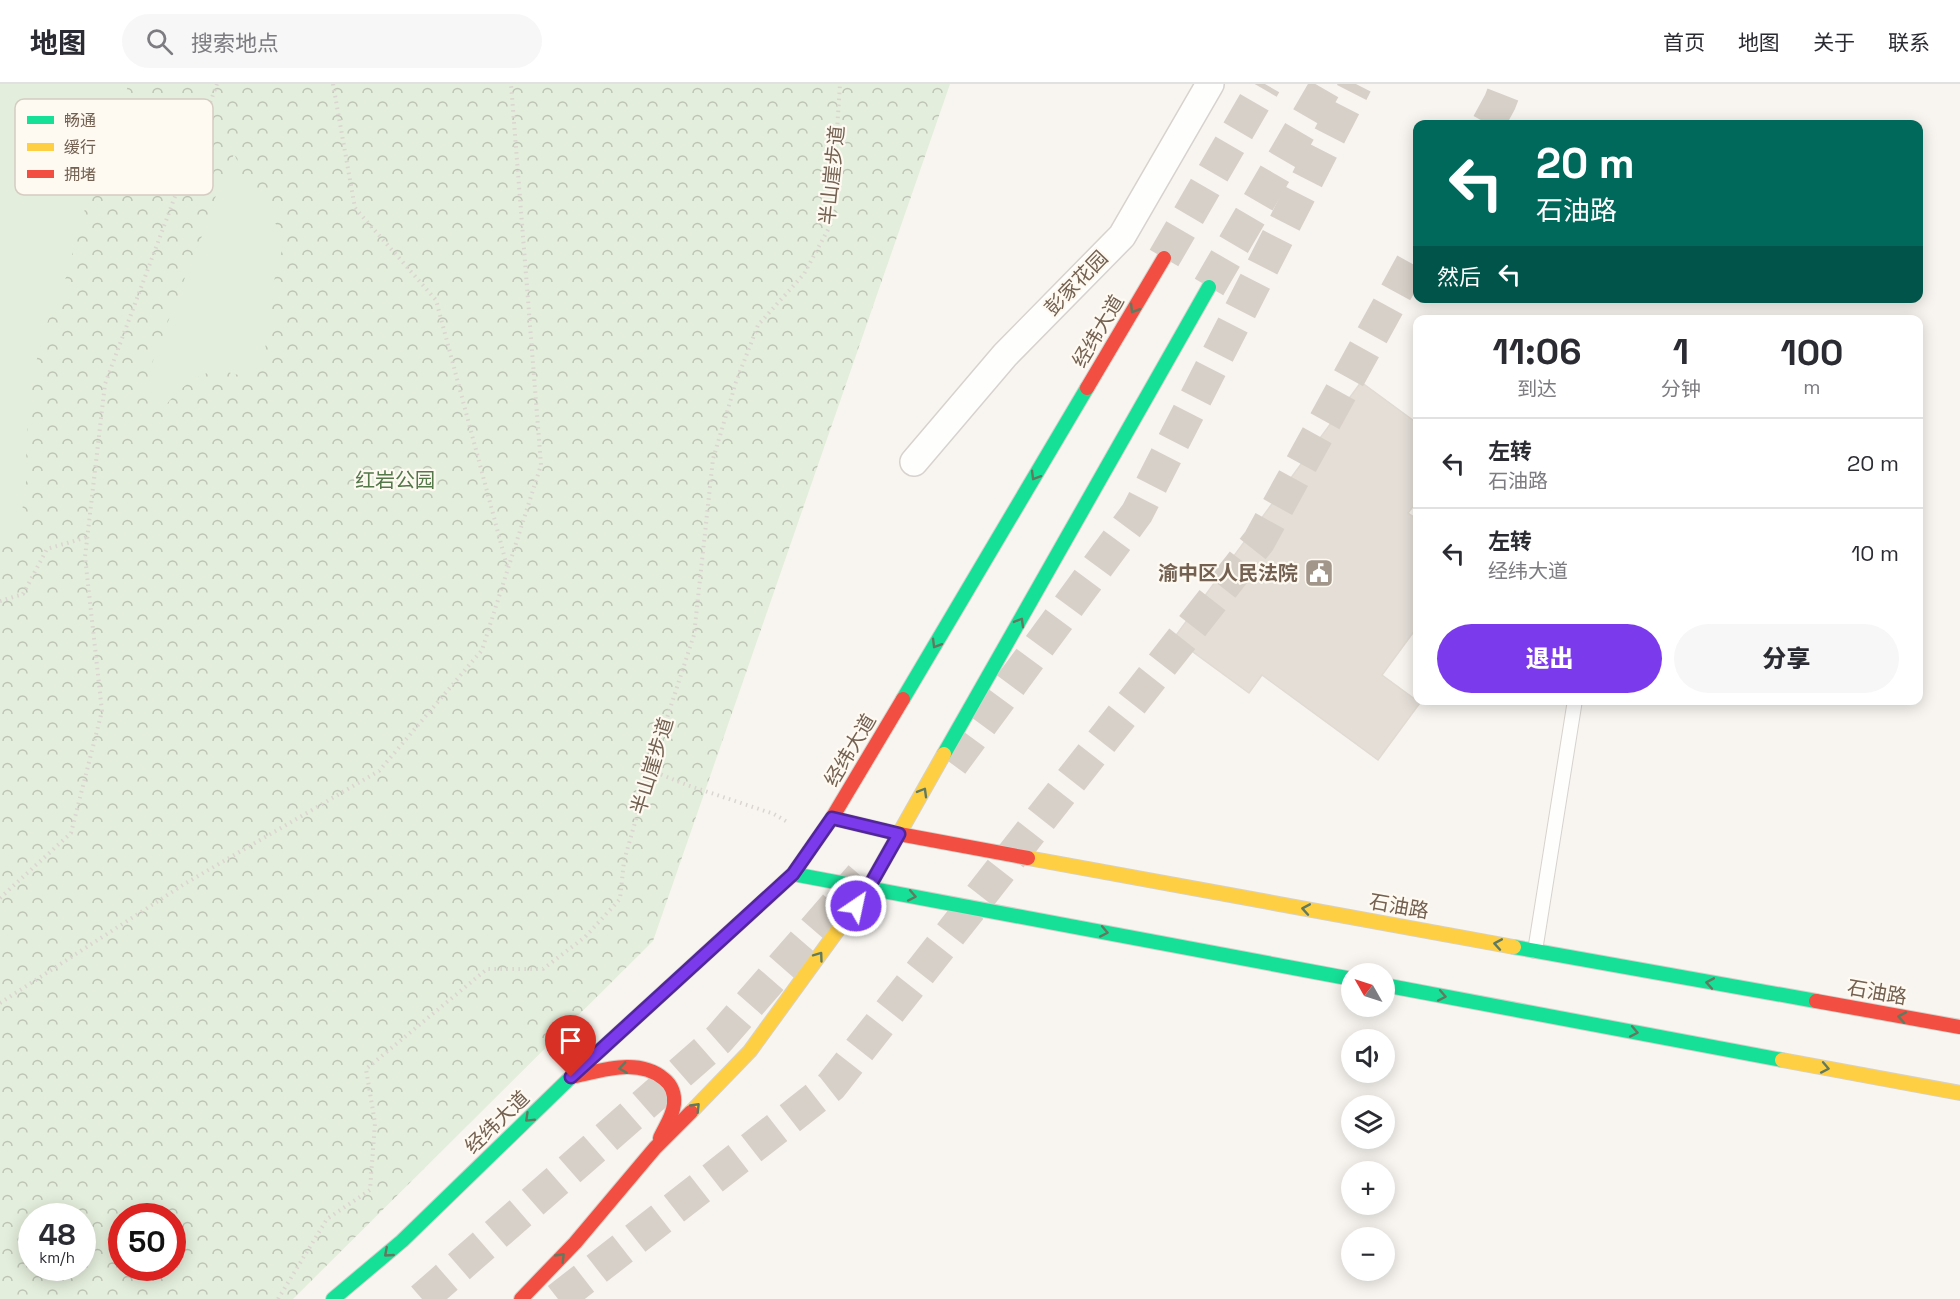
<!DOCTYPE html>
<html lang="zh">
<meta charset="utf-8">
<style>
body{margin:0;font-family:"Space Grotesk","Noto Sans SC",sans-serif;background:#f7f7f7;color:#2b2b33;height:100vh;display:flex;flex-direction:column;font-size:22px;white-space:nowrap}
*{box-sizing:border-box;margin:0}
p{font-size:20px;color:#7c7c81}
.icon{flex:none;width:33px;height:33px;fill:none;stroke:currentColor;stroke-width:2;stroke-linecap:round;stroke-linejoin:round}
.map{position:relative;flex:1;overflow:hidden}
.sheet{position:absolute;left:1413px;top:231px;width:510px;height:390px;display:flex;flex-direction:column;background:#fff;border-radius:12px;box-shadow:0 3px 15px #0003}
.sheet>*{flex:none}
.banner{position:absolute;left:1413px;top:36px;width:510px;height:183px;border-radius:12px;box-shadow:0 3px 15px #0003;background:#00695c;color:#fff;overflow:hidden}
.needle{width:39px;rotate:309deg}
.fabs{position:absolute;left:1341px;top:879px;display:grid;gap:12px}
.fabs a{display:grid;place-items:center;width:54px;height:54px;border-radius:50%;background:#fff;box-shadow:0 3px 15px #0003;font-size:30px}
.speed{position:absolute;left:18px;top:1119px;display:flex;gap:12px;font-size:30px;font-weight:700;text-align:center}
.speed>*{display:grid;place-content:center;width:78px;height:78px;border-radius:50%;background:#fff;box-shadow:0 3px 15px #0003;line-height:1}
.speed small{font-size:15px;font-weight:400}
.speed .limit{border:9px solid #d22;background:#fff;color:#111}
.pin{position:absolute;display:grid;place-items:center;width:51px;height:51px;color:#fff;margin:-62px -26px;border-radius:50% 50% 50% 0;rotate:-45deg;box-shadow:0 0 6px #0007}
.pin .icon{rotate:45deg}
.me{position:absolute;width:66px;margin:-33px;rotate:34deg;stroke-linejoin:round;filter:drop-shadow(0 0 4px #0008)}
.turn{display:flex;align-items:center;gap:21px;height:126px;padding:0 24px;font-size:27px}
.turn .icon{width:78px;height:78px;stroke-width:2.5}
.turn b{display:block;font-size:42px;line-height:51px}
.then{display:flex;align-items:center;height:57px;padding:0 24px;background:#0003;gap:12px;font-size:22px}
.eta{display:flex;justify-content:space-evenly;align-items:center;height:102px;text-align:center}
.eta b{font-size:36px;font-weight:800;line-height:42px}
.action{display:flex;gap:12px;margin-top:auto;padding:12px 24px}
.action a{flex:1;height:69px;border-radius:36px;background:#7c3aed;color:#fff;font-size:24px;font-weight:800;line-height:69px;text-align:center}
.action a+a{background:#f7f7f7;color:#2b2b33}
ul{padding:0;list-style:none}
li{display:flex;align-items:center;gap:18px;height:90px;padding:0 24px;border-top:2px solid #e1e1e2}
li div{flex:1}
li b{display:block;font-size:22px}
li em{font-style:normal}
header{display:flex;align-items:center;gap:36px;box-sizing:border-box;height:84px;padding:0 30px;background:#fff;border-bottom:2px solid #e1e1e2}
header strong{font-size:28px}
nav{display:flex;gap:33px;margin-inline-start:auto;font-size:21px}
.search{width:420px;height:54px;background:#f7f7f7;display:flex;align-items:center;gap:15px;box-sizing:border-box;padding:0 21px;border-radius:33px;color:#7c7c81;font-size:22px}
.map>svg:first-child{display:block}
.forest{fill:url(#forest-crowns);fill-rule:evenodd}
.garden{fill:#e4eedc}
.building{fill:#e4ded7;stroke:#e0dad2;stroke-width:1.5}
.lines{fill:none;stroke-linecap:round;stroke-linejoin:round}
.secondary-tunnel{stroke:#d7d0c8;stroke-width:33;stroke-dasharray:33 16;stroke-linecap:butt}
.primary-tunnel{stroke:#d7d0c8;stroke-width:33;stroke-dasharray:33 16;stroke-linecap:butt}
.lane-casing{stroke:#d7d2cd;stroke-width:16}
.street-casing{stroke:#d7d2cd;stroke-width:30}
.fast-casing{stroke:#d6d1ca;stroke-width:16}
.slow-casing{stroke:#d6d1ca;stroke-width:16}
.jam-casing{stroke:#d6d1ca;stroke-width:16}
.path{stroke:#dad5d0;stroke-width:4;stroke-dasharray:1.5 4.5;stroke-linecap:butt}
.lane{stroke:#fefefd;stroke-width:14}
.street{stroke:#fefefd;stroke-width:27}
.fast{stroke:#16e098;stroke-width:14}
.slow{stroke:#ffcf43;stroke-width:14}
.jam{stroke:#f24e42;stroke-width:14}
.oneway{stroke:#617a5f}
.route-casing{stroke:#51269a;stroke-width:15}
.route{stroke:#7c3aed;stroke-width:10}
.labels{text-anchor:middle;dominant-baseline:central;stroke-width:4.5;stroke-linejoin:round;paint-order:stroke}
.street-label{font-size:20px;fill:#746151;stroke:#fefaf2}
.park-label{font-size:20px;fill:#53784a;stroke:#fefaf2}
.poi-label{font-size:20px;font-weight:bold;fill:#746151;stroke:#fefaf2;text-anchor:end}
.key{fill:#fefaf2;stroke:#d5ccc2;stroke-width:1.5}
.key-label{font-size:16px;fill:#746151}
</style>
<header>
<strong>地图</strong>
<div class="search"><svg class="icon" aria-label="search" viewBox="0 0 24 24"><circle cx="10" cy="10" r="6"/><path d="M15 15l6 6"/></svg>搜索地点</div>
<nav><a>首页</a><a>地图</a><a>关于</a><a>联系</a></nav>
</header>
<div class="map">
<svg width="1960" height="1215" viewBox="0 0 1960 1215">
<defs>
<pattern id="forest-crowns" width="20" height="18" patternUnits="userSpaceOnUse" patternTransform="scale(1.5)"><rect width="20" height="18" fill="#e4eedc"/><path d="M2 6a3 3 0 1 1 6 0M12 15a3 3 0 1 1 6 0" fill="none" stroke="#bdc4b5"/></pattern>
</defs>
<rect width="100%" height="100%" fill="#f8f5f0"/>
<!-- forest -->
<path class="forest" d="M 0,0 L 950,0 L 653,857 L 293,1215 L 0,1215 ZM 32,1132 L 82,1132 L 82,1184 L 32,1184 ZM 122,1132 L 172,1132 L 172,1184 L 122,1184 Z"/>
<!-- garden -->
<g class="garden">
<path d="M 0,0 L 128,0 L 122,31 L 103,91 L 78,139 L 69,186 L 47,239 L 35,282 L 28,335 L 26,365 L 27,391 L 22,428 L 15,450 L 0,464 Z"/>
<path d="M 234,70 L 240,82 L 243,94 L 267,125 L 281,149 L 282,166 L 274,197 L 265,266 L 254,289 C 236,295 232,286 216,287 C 194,290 175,309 162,326 L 153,317 L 148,303 L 151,282 L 189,183 L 207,140 L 217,108 Z"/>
</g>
<!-- building -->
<path class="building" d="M 1361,298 L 1418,340 L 1418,416 L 1408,429 L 1418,436 L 1418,542 L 1382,591 L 1420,619 L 1378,676 L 1262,591 L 1249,609 L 1174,554 Z"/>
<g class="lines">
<!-- secondary-tunnel -->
<g class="secondary-tunnel">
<path d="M 1164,174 L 1265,0"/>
<path d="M 1209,203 L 1327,0"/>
</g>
<!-- primary-tunnel -->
<g class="primary-tunnel">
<path d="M 1488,40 L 1500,18 L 1507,0"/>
<path d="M 952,680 L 1137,429 L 1356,0"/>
<path d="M 422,1215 L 719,955 L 861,792"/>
<path d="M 558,1215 L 831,1002 L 1259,457 L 1418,168"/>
</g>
<!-- lane casing -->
<g class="lane-casing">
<path id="lane" d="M 1535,867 L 1575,616"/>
</g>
<!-- street casing -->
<g class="street-casing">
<path id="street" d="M 914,378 L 1005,271 L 1122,152 L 1210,0"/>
</g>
<!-- fast casing -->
<g class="fast-casing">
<g id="fast">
<path d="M 903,615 L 1087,304"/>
<path d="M 944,670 L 1209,203"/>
<path d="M 793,790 L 1352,895"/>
<path d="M 1514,863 L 1816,917"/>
<path d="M 1384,901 L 1782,976"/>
<path d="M 333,1215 L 402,1157 L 571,993 L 701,874"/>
</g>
</g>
<!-- slow casing -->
<g class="slow-casing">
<g id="slow">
<path d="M 1028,774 L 1514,863"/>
<path d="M 1782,976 L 1960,1009"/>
<path d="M 691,1028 L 750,967 L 869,803 L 944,670"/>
</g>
</g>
<!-- jam casing -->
<g class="jam-casing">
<g id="jam">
<path d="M 1087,304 L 1164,174"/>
<path d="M 832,734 L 899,750 L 1028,774"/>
<path d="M 701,874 L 793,790 L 832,734 L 903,615"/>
<path d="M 1816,917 L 1960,943"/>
<path d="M 571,993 C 601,987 638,973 664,995 C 672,1001 675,1011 674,1020 C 673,1032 665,1043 660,1054"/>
<path d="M 521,1215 L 575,1159 L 655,1064 L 691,1028"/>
</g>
</g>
<!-- path -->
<g class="path">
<path d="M 333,0 L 355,124 L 436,216 L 508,486"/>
<path d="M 0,517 L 23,510 L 47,465 L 87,453"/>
<path d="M 650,686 L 687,701 L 774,730 L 789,739"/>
<path d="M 0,814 L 71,749 L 102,627 L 85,473 L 105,300 L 217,0"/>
<path d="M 0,919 L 186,799 L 379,687 L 482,566 L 541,381 L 511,0"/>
<path d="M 278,1215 L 327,1135 L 370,1106 L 375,1039 L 366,985 L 487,885 L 543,885 L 585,853 L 620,815 L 624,777 L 650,686 L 694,551 L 713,375 L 736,298 L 758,241 L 804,190 L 831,140 L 840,0"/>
</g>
<!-- lane -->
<use href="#lane" class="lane"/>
<!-- street -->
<use href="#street" class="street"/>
<!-- fast -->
<use href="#fast" class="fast"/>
<!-- slow -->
<use href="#slow" class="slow"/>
<!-- jam -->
<use href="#jam" class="jam"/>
</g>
<!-- one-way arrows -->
<defs><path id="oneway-chevron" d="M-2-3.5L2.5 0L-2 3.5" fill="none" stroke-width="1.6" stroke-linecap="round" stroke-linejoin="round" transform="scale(1.5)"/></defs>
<g class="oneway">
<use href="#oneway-chevron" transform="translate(1134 225) rotate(121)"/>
<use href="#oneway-chevron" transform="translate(1035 392) rotate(121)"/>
<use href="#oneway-chevron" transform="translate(1020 538) rotate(-60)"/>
<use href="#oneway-chevron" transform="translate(936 560) rotate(121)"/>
<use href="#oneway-chevron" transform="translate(923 708) rotate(-60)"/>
<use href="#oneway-chevron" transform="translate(912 812) rotate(11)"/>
<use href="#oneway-chevron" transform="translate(1306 825) rotate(-170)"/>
<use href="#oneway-chevron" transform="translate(1104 848) rotate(11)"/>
<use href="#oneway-chevron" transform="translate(1498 860) rotate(-170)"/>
<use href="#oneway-chevron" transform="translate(819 872) rotate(-54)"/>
<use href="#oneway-chevron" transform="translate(1710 899) rotate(-170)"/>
<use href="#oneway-chevron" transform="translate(1442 912) rotate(11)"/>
<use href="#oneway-chevron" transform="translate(1902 933) rotate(-170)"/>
<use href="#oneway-chevron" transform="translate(1634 948) rotate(11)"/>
<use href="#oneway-chevron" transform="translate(623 984) rotate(172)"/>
<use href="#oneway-chevron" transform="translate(1825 984) rotate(11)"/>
<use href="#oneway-chevron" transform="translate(696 1023) rotate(-46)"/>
<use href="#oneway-chevron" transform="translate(529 1034) rotate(136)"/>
<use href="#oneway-chevron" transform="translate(388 1169) rotate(139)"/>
<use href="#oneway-chevron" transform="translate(561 1173) rotate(-46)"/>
</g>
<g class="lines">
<!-- route casing -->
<g class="route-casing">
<path id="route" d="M 571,993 L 793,790 L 832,734 L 899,750 L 869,803 L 856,822"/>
</g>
<!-- route -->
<use href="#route" class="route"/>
</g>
<!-- icons -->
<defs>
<g id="civic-square" transform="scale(1.5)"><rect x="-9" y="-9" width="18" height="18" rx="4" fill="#a29589" stroke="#fefaf2"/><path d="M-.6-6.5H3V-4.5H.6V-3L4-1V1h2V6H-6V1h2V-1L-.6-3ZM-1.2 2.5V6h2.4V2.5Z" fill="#fff"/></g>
</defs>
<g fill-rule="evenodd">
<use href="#civic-square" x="1319" y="489"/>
</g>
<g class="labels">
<!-- street labels -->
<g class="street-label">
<text transform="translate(832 91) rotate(-84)">半山崖步道</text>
<text transform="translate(1076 199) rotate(-46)">彭家花园</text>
<text transform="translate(1098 247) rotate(-59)">经纬大道</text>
<text transform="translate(850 666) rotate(-59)">经纬大道</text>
<text transform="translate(652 682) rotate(-73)">半山崖步道</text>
<text transform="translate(1399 822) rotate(10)">石油路</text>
<text transform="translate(1877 908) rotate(10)">石油路</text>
<text transform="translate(497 1038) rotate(-44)">经纬大道</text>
</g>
<!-- park labels -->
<g class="park-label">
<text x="395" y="396">红岩公园</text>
</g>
<!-- poi labels -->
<g class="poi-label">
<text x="1298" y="489">渝中区人民法院</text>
</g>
</g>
<!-- legend -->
<rect x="15" y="15" width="198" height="96" rx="9" class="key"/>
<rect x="27" y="32" width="27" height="8" fill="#16e098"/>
<rect x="27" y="59" width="27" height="8" fill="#ffcf43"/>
<rect x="27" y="86" width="27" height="8" fill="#f24e42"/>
<g class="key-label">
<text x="64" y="42">畅通</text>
<text x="64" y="69">缓行</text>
<text x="64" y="96">拥堵</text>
</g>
</svg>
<div class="fabs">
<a><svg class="needle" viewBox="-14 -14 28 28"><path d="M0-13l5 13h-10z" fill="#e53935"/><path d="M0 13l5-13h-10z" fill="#7c7c81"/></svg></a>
<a><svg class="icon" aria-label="sound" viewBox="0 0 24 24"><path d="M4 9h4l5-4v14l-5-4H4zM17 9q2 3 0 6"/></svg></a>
<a><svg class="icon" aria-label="layers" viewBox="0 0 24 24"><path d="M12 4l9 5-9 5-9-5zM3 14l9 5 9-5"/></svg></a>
<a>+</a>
<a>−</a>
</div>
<div class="speed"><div>48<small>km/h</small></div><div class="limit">50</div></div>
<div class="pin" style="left:571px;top:993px;background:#d93025"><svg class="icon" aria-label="arrive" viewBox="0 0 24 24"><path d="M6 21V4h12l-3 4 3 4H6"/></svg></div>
<svg class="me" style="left:856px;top:822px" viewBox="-20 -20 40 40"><circle r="17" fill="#7c3aed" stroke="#fff" stroke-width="3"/><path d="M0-11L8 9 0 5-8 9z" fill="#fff"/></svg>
<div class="banner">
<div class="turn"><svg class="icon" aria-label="left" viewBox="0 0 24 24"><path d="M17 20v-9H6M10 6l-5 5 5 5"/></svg><div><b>20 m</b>石油路</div></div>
<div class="then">然后<svg class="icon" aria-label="left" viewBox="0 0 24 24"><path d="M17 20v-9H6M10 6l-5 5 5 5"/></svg></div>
</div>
<section class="sheet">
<div class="eta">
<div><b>11:06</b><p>到达</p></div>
<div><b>1</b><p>分钟</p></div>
<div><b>100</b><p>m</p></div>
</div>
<ul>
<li><svg class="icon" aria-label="left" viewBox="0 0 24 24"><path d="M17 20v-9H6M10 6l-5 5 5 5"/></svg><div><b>左转</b><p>石油路</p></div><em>20 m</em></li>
<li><svg class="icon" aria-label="left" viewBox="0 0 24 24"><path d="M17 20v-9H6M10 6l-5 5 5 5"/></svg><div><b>左转</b><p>经纬大道</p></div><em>10 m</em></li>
</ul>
<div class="action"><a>退出</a><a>分享</a></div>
</section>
</div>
